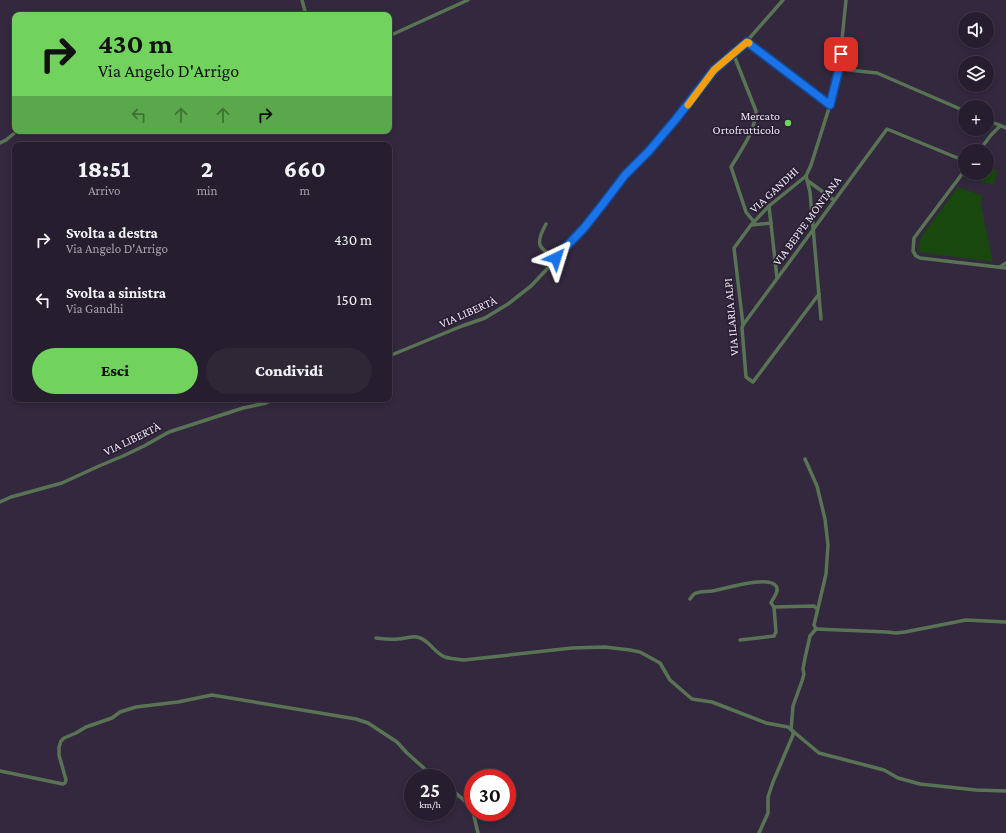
<!DOCTYPE html>
<html lang="it">
<meta charset="utf-8">
<style>
body{margin:0;font-family:"Crimson Pro",serif;background:#2e2736;color:#f1f3f6;height:100vh;display:flex;flex-direction:column;font-size:15px;white-space:nowrap}
*{box-sizing:border-box;margin:0}
p{font-size:13px;color:#a4a2aa}
.icon{flex:none;width:22px;height:22px;fill:none;stroke:currentColor;stroke-width:2;stroke-linecap:round;stroke-linejoin:round}
.map{position:relative;flex:1;overflow:hidden}
.panel{position:absolute;left:12px;top:142px;width:380px;height:260px;display:flex;flex-direction:column;background:#261e2e;border-radius:8px;box-shadow:0 2px 6px #0003,0 0 0 1px #423c4a}
.panel>*{flex:none}
.guide{position:absolute;left:12px;top:12px;width:380px;height:122px;border-radius:8px;box-shadow:0 2px 6px #0003,0 0 0 1px #423c4a;background:#71d35e;color:#111;overflow:hidden}
.tools{position:absolute;left:958px;top:12px;display:grid;gap:8px}
.tools a{display:grid;place-items:center;width:36px;height:36px;border-radius:50%;background:#261e2e;box-shadow:0 2px 6px #0003,0 0 0 1px #423c4a;font-size:20px}
.speed{position:absolute;left:404px;top:769px;display:flex;gap:8px;font-size:20px;font-weight:700;text-align:center}
.speed>*{display:grid;place-content:center;width:52px;height:52px;border-radius:50%;background:#261e2e;box-shadow:0 2px 6px #0003,0 0 0 1px #423c4a;line-height:1}
.speed small{font-size:10px;font-weight:400}
.speed .limit{border:6px solid #d22;background:#fff;color:#111}
.pin{position:absolute;display:grid;place-items:center;width:34px;height:34px;color:#fff;margin:-17px;border-radius:8px;box-shadow:0 2px 6px #0006}
.me{position:absolute;width:44px;margin:-22px;rotate:41deg;stroke-linejoin:round;filter:drop-shadow(0 0 3px #0008)}
.turn{display:flex;align-items:center;gap:14px;height:84px;padding:0 20px;font-size:18px}
.turn .icon{width:52px;height:52px;stroke-width:2.5}
.turn b{display:block;font-size:28px;line-height:34px}
.lanes{display:flex;align-items:center;height:38px;padding:0 20px;background:#0003;justify-content:center;gap:20px;direction:ltr}
.lanes .off{opacity:.35}
.eta{display:flex;justify-content:space-evenly;align-items:center;height:68px;text-align:center}
.eta b{font-size:24px;font-weight:800;line-height:28px}
.button{display:flex;gap:8px;margin-top:auto;padding:8px 20px}
.button a{flex:1;height:46px;border-radius:24px;background:#71d35e;color:#111;font-size:16px;font-weight:800;line-height:46px;text-align:center}
.button a+a{background:#2e2736;color:#f1f3f6}
ul{padding:0;list-style:none}
li{display:flex;align-items:center;gap:12px;height:60px;padding:0 20px}
li div{flex:1}
li b{display:block;font-size:15px}
li em{font-style:normal}
.map>svg:first-child{display:block}
.green{fill:#18480e}
.lines{fill:none;stroke-linecap:round;stroke-linejoin:round}
.street{stroke:#597454;stroke-width:3.5}
.route-casing{stroke:#114b97;stroke-width:10}
.route{stroke:#1a73e8;stroke-width:7}
.slow{stroke:#f59e0b;stroke-width:7}
.poi-dot{fill:#71d35e;stroke:#291f33;stroke-width:1.5}
.labels{text-anchor:middle;dominant-baseline:central;stroke-width:3.5;stroke-linejoin:round;paint-order:stroke}
.poi-label{font-size:12px;fill:#ece6f4;stroke:#291f33;text-anchor:end}
.street-label{font-size:12px;fill:#ece6f4;stroke:#291f33}
</style>
<div class="map">
<svg width="1006" height="833" viewBox="0 0 1006 833">
<rect width="100%" height="100%" fill="#33283e"/>
<!-- green -->
<g class="green">
<path d="M 987,167 L 998,170 L 993,185 L 966,176 L 968,173 L 987,173 Z"/>
<path d="M 958,187 L 983,196 L 981,202 L 981,206 L 993,262 L 918,252 L 921,237 Z"/>
</g>
<g class="lines">
<!-- street -->
<g class="street">
<path d="M 302,0 L 306,15"/>
<path d="M 389,36 L 468,0"/>
<path d="M 747,41 L 830,105"/>
<path d="M 733,53 L 756,111 C 755,132 741,150 731,167 L 746,212 L 754,222"/>
<path d="M 839,69 L 877,73 L 965,111"/>
<path d="M 987,120 L 1006,128"/>
<path d="M 0,143 L 6,140 L 17,131"/>
<path d="M 979,151 L 991,135 L 1000,126"/>
<path d="M 965,170 L 914,238 L 913,251 L 916,256 L 920,258 L 1006,268"/>
<path d="M 806,176 L 810,192 L 821,319"/>
<path d="M 808,181 L 834,200"/>
<path d="M 769,206 L 777,278"/>
<path d="M 546,224 C 536,242 536,248 556,258"/>
<path d="M 751,225 L 771,223"/>
<path d="M 1000,267 L 1006,263"/>
<path d="M 819,294 L 753,382 L 746,377 L 742,328 L 743,325 L 734,248 L 751,225 L 769,206 L 806,176 L 811,165 L 830,105 L 839,69 L 846,0"/>
<path d="M 743,325 L 887,129 L 965,161"/>
<path d="M 389,356 L 462,326 L 485,318 L 508,304 L 531,286 L 547,269 L 563,249 L 584,228 L 603,204 L 625,175 L 649,151 L 676,119 L 714,70 L 747,41 L 783,0"/>
<path d="M 0,502 L 11,497 L 62,483 L 99,466 L 123,456 L 144,446 L 169,432 L 243,408 L 266,403 L 275,399"/>
<path d="M 690,599 C 691,598 692,596 694,594 C 699,591 707,592 712,591 C 725,589 768,575 776,586 C 780,591 773,598 771,603 L 774,607 L 814,606 L 817,609"/>
<path d="M 816,629 L 887,632 L 896,633 L 905,632 L 966,620 L 1006,622"/>
<path d="M 376,638 C 383,639 391,640 398,639 C 405,639 411,636 417,637 C 429,639 434,653 445,657 C 451,659 458,659 464,660 L 572,648 L 605,647 L 630,650 L 640,652 L 660,663 L 670,680 L 692,699 L 712,702 L 766,723 L 788,727 L 819,753 L 884,770 L 898,778 L 920,784 L 976,790 L 1006,791"/>
<path d="M 740,640 L 774,636 L 776,632 L 774,607"/>
<path d="M 791,730 L 793,706 L 802,681 L 804,674 L 803,669 L 805,658 L 810,636 L 816,629 L 814,625 L 826,574 L 828,545 L 825,519 L 817,486 L 805,459"/>
<path d="M 0,771 L 63,784 L 65,783 L 66,780 L 59,755 L 59,747 L 61,741 L 64,738 L 76,733 L 86,727 L 112,718 L 120,712 L 136,707 L 178,702 L 212,695 L 356,719 L 368,723 L 397,742 L 407,753 L 435,778"/>
<path d="M 447,787 C 457,794 467,801 473,811"/>
<path d="M 473,812 L 478,833"/>
<path d="M 759,833 L 768,813 L 768,797 L 773,782 L 793,735 L 793,731"/>
</g>
</g>
<g class="lines">
<!-- route casing -->
<g class="route-casing">
<path id="route" d="M 556,258 L 564,249 L 584,228 L 603,204 L 625,175 L 649,151 L 676,119 L 714,70 L 747,42 L 830,105 L 839,69 L 841,54"/>
</g>
<!-- route -->
<use href="#route" class="route"/>
<!-- slow -->
<path class="slow" d="M 688,105 L 714,70 L 747,42 L 749,43"/>
</g>
<!-- markers -->
<circle class="poi-dot" cx="788" cy="123" r="4"/>
<g class="labels">
<!-- poi labels -->
<g class="poi-label">
<text x="780" y="116">Mercato<tspan x="780" dy="14">Ortofrutticolo</tspan></text>
</g>
<!-- street labels -->
<g class="street-label">
<text transform="translate(774 190) rotate(-43)">VIA GANDHI</text>
<text transform="translate(807 221) rotate(-54)">VIA BEPPE MONTANA</text>
<text transform="translate(468 312) rotate(-24)">VIA LIBERTÀ</text>
<text transform="translate(731 317) rotate(-95)">VIA ILARIA ALPI</text>
<text transform="translate(132 439) rotate(-26)">VIA LIBERTÀ</text>
</g>
</g>
</svg>
<div class="tools">
<a><svg class="icon" aria-label="sound" viewBox="0 0 24 24"><path d="M4 9h4l5-4v14l-5-4H4zM17 9q2 3 0 6"/></svg></a>
<a><svg class="icon" aria-label="layers" viewBox="0 0 24 24"><path d="M12 4l9 5-9 5-9-5zM3 14l9 5 9-5"/></svg></a>
<a>+</a>
<a>−</a>
</div>
<div class="speed"><div>25<small>km/h</small></div><div class="limit">30</div></div>
<div class="pin" style="left:841px;top:54px;background:#d93025"><svg class="icon" aria-label="arrive" viewBox="0 0 24 24"><path d="M6 21V4h12l-3 4 3 4H6"/></svg></div>
<svg class="me" style="left:556px;top:258px" viewBox="-20 -20 40 40"><path d="M0-17L14 15 0 8-14 15z" fill="#1a73e8" stroke="#fff" stroke-width="4"/></svg>
<div class="guide">
<div class="turn"><svg class="icon" aria-label="right" viewBox="0 0 24 24"><path d="M7 20v-9h11M14 6l5 5-5 5"/></svg><div><b>430 m</b>Via Angelo D'Arrigo</div></div>
<div class="lanes"><svg class="icon off" aria-label="left" viewBox="0 0 24 24"><path d="M17 20v-9H6M10 6l-5 5 5 5"/></svg><svg class="icon off" aria-label="ahead" viewBox="0 0 24 24"><path d="M12 20V5M6 11l6-6 6 6"/></svg><svg class="icon off" aria-label="ahead" viewBox="0 0 24 24"><path d="M12 20V5M6 11l6-6 6 6"/></svg><svg class="icon" aria-label="right" viewBox="0 0 24 24"><path d="M7 20v-9h11M14 6l5 5-5 5"/></svg></div>
</div>
<section class="panel">
<div class="eta">
<div><b>18:51</b><p>Arrivo</p></div>
<div><b>2</b><p>min</p></div>
<div><b>660</b><p>m</p></div>
</div>
<ul>
<li><svg class="icon" aria-label="right" viewBox="0 0 24 24"><path d="M7 20v-9h11M14 6l5 5-5 5"/></svg><div><b>Svolta a destra</b><p>Via Angelo D'Arrigo</p></div><em>430 m</em></li>
<li><svg class="icon" aria-label="left" viewBox="0 0 24 24"><path d="M17 20v-9H6M10 6l-5 5 5 5"/></svg><div><b>Svolta a sinistra</b><p>Via Gandhi</p></div><em>150 m</em></li>
</ul>
<div class="button"><a>Esci</a><a>Condividi</a></div>
</section>
</div>
